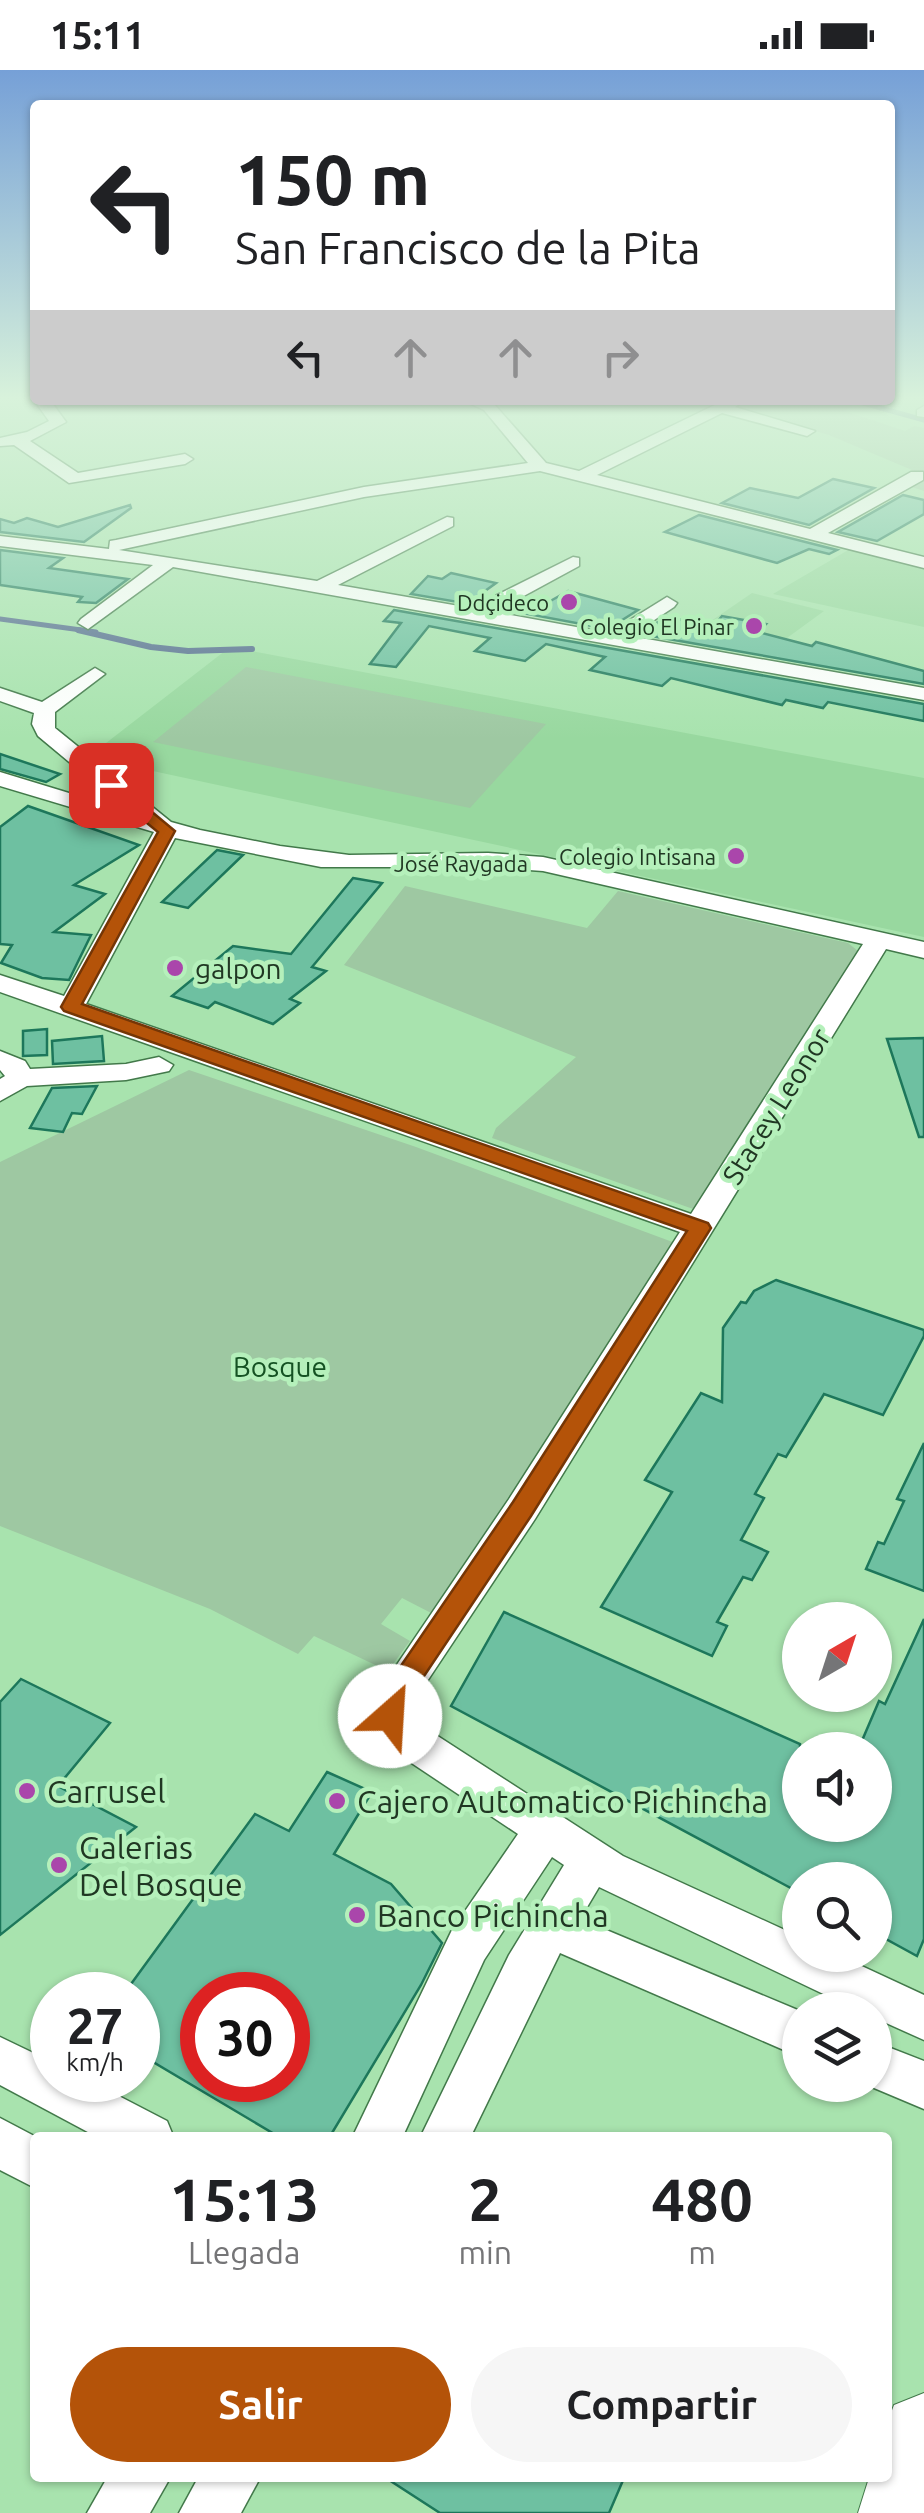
<!DOCTYPE html>
<html lang="es">
<meta charset="utf-8">
<style>
body{margin:0;font-family:Ubuntu,sans-serif;background:#f6f6f6;color:#202124;height:100vh;display:flex;flex-direction:column;font-size:38px;white-space:nowrap}
*{box-sizing:border-box;margin:0}
p{font-size:32px;color:#757577}
.icon{flex:none;width:55px;height:55px;fill:none;stroke:currentColor;stroke-width:2;stroke-linecap:round;stroke-linejoin:round}
.map{position:relative;flex:1;overflow:hidden}
.details{position:absolute;left:30px;top:2062px;width:862px;height:350px;display:flex;flex-direction:column;background:#fff;border-radius:10px;box-shadow:0 2px 8px #0004}
.details>*{flex:none}
.banner{position:absolute;left:30px;top:30px;width:865px;height:305px;border-radius:10px;box-shadow:0 2px 8px #0004;background:#fff;color:#202124;overflow:hidden}
.needle{width:65px;rotate:39deg}
.fabs{position:absolute;left:782px;top:1532px;display:grid;gap:20px}
.fabs a{display:grid;place-items:center;width:110px;height:110px;border-radius:50%;background:#fff;box-shadow:0 2px 8px #0004;font-size:50px}
.speed{position:absolute;left:30px;top:1902px;display:flex;gap:20px;font-size:50px;font-weight:700;text-align:center}
.speed>*{display:grid;place-content:center;width:130px;height:130px;border-radius:50%;background:#fff;box-shadow:0 2px 8px #0004;line-height:1}
.speed small{font-size:25px;font-weight:400}
.speed .limit{border:15px solid #d22;background:#fff;color:#111}
.pin{position:absolute;display:grid;place-items:center;width:85px;height:85px;color:#fff;margin:-42px;border-radius:20px;box-shadow:0 5px 15px #0006}
.me{position:absolute;width:110px;margin:-55px;rotate:26deg;stroke-linejoin:round;filter:drop-shadow(0 0 8px #0008)}
.turn{display:flex;align-items:center;gap:35px;height:210px;padding:0 40px;font-size:45px}
.turn .icon{width:130px;height:130px;stroke-width:2.5}
.turn b{display:block;font-size:70px;line-height:85px}
.lanes{display:flex;align-items:center;height:95px;padding:0 40px;background:#0003;justify-content:center;gap:50px;direction:ltr}
.lanes .off{opacity:.35}
.eta{display:flex;justify-content:space-evenly;align-items:center;height:170px;text-align:center}
.eta b{font-size:60px;font-weight:600;line-height:70px}
.primary-button{display:flex;gap:20px;margin-top:auto;padding:20px 40px}
.primary-button a{flex:1;height:115px;border-radius:60px;background:#b45309;color:#fff;font-size:40px;font-weight:600;line-height:115px;text-align:center}
.primary-button a+a{background:#f6f6f6;color:#202124}
.status{display:flex;justify-content:space-between;align-items:center;height:70px;padding:0 50px;background:#fff;direction:ltr}
.status svg{height:28px;fill:currentColor}
.map>svg:first-child{display:block}
.built{fill:#98d89f}
.green{fill:#9ec8a2}
.lines{fill:none;stroke-linecap:round;stroke-linejoin:round}
.stream-far1{stroke:#556c90;stroke-width:5}
.stream{stroke:#556c90;stroke-width:6}
.building{fill:#6ec0a1;stroke:#1d775b;stroke-width:2.5;fill-rule:evenodd}
.minor-casing{stroke:#42794a;stroke-width:3}
.primary-casing{stroke:#42794a;stroke-width:2}
.minor{fill:#fff;fill-rule:evenodd}
.primary{fill:#fff;fill-rule:evenodd}
.route{fill:#b45309;stroke:#753606;stroke-width:2.5}
.poi-dot{fill:#aa46ab;stroke:#b5f0bb;stroke-width:4}
.labels{text-anchor:middle;dominant-baseline:central;stroke-width:9;stroke-linejoin:round;paint-order:stroke}
.far-poi-label{font-size:22px;fill:#203723;stroke:#b5f0bb;text-anchor:end}
.far-street-label{font-size:22px;fill:#203723;stroke:#b5f0bb}
.poi-label{font-size:28px;fill:#203723;stroke:#b5f0bb;text-anchor:start}
.street-label{font-size:28px;fill:#203723;stroke:#b5f0bb}
.park-label{font-size:28px;fill:#155223;stroke:#b5f0bb}
.near-poi-label{font-size:32px;fill:#203723;stroke:#b5f0bb;text-anchor:start}
</style>
<div class="status"><b>15:11</b><svg viewBox="0 0 49 12"><path d="M0 12V9h3v3zM5 12V6h3v6zM10 12V3h3v9zM15 12V0h3v12zM26 1h20v11H26zM47 4h2v5h-2z"/></svg></div>
<div class="map">
<svg width="924" height="2443" viewBox="0 0 924 2443">
<rect width="100%" height="100%" fill="#a8e3ae"/>
<!-- built -->
<g class="built">
<path d="M 850,479 L 924,497 L 924,557 L 773,524 Z"/>
<path d="M 752,523 L 824,541 L 776,576 L 753,578 L 746,583 L 682,571 Z"/>
<path d="M 230,577 L 924,708 L 924,867 L 88,687 Z"/>
</g>
<!-- green -->
<g class="green">
<path d="M 727,330 L 852,330 L 858,331 L 845,341 L 905,361 L 914,356 L 924,358 L 924,421 L 900,413 L 923,405 L 912,400 L 829,365 L 731,337 Z"/>
<path d="M 246,597 L 546,654 L 470,738 L 153,672 Z"/>
<path d="M 405,816 L 587,858 L 618,821 L 848,873 L 858,881 L 859,890 L 696,1140 L 492,1068 L 496,1058 L 576,987 L 344,895 Z"/>
<path d="M 189,1000 L 416,1077 L 686,1177 L 435,1545 L 402,1528 L 381,1554 L 410,1571 L 388,1601 L 314,1566 L 298,1584 L 210,1539 L 0,1456 L 0,1092 Z"/>
</g>
<g class="lines">
<!-- stream-far1 -->
<g class="stream-far1">
<path d="M 852,330 L 924,350"/>
<path d="M 0,549 L 96,562"/>
</g>
<!-- stream -->
<path class="stream" d="M 78,560 L 151,577 L 188,581 L 252,579"/>
</g>
<!-- building -->
<g class="building">
<path d="M 833,409 L 874,418 L 809,455 L 722,433 L 750,418 L 798,428 Z"/>
<path d="M 903,425 L 924,430 L 924,444 L 877,471 L 838,462 Z"/>
<path d="M 130,435 L 131,438 L 84,472 L 0,462 L 0,449 L 14,453 L 27,448 L 58,457 Z"/>
<path d="M 699,445 L 837,480 L 829,484 L 809,479 L 777,493 L 665,462 Z"/>
<path d="M 0,480 L 63,488 L 49,498 L 128,509 L 96,533 L 78,532 L 82,527 L 0,515 Z"/>
<path d="M 451,503 L 496,513 L 478,526 L 488,528 L 481,536 L 411,524 L 428,506 L 442,509 Z"/>
<path d="M 568,521 L 638,540 L 608,559 L 507,540 L 518,534 L 538,538 Z"/>
<path d="M 394,540 L 924,634 L 924,651 L 828,632 L 823,638 L 786,630 L 782,635 L 671,608 L 662,616 L 590,600 L 605,587 L 546,574 L 525,591 L 475,581 L 490,568 L 429,556 L 396,597 L 370,594 L 401,553 L 384,551 Z"/>
<path d="M 667,546 L 712,558 L 722,546 L 766,554 L 758,562 L 812,576 L 816,572 L 924,601 L 924,614 L 640,564 Z"/>
<path d="M 0,684 L 60,704 L 46,712 L 0,699 Z"/>
<path d="M 28,736 L 139,775 L 74,815 L 105,824 L 54,862 L 91,865 L 69,910 L 42,908 L 1,893 L 12,875 L 0,874 L 0,757 Z"/>
<path d="M 217,780 L 243,785 L 188,838 L 162,832 Z"/>
<path d="M 353,808 L 382,813 L 312,897 L 326,901 L 290,929 L 300,933 L 273,954 L 215,932 L 208,938 L 172,926 L 233,876 L 291,884 Z"/>
<path d="M 47,959 L 47,985 L 23,986 L 23,961 Z"/>
<path d="M 102,966 L 104,991 L 53,994 L 52,971 Z"/>
<path d="M 924,968 L 924,1067 L 919,1067 L 887,969 Z"/>
<path d="M 97,1016 L 82,1044 L 72,1043 L 63,1062 L 30,1058 L 52,1018 Z"/>
<path d="M 776,1210 L 924,1260 L 924,1266 L 883,1345 L 824,1324 L 786,1387 L 778,1384 L 755,1424 L 764,1428 L 741,1470 L 768,1482 L 752,1510 L 743,1507 L 717,1552 L 727,1556 L 712,1586 L 601,1537 L 672,1422 L 645,1410 L 701,1323 L 722,1332 L 723,1258 L 741,1232 L 746,1233 L 754,1221 Z"/>
<path d="M 924,1373 L 924,1521 L 866,1499 L 878,1472 L 884,1474 L 904,1431 L 897,1429 Z"/>
<path d="M 504,1542 L 800,1674 L 800,1755 L 875,1755 L 875,1680 L 858,1680 L 879,1631 L 885,1634 L 924,1549 L 924,1869 L 917,1886 L 875,1863 L 875,1810 L 800,1810 L 800,1823 L 451,1636 Z"/>
<path d="M 21,1609 L 110,1653 L 58,1716 L 136,1757 L 0,1865 L 0,1632 Z"/>
<path d="M 327,1702 L 372,1722 L 334,1784 L 391,1814 L 442,1873 L 421,1915 L 329,2068 L 281,2068 L 138,1983 L 138,1925 L 123,1925 L 255,1744 L 289,1761 ZM 202,1925 L 288,1925 L 288,2010 L 202,2010 Z"/>
<path d="M 386,2408 L 624,2408 L 609,2443 L 440,2443 Z"/>
</g>
<g class="lines">
<!-- minor casing -->
<g class="minor-casing">
<g id="minor">
<path d="M 34,330 L 50,330 L 66,352 L 30,371 L 78,403 L 185,384 L 193,389 L 185,394 L 69,413 L 14,375 L 0,376 L 0,368 L 27,362 L 49,351 Z"/>
<path d="M 462,330 L 494,334 L 546,393 L 579,401 L 725,330 L 745,330 L 735,337 L 815,361 L 807,366 L 722,343 L 597,405 L 810,459 L 911,402 L 923,402 L 923,410 L 828,463 L 924,487 L 924,498 L 540,401 L 364,427 L 119,480 L 317,511 L 447,447 L 453,448 L 453,456 L 338,515 L 482,540 L 493,527 L 573,487 L 579,488 L 579,496 L 507,535 L 500,543 L 609,563 L 667,527 L 677,533 L 674,537 L 630,566 L 924,618 L 924,630 L 173,497 L 88,559 L 78,553 L 81,549 L 153,495 L 0,476 L 0,466 L 109,479 L 110,471 L 116,470 L 364,417 L 528,393 L 484,340 Z"/>
<path d="M 924,336 L 924,347 L 917,346 L 917,340 Z"/>
<path d="M 95,598 L 105,604 L 55,642 L 55,658 L 171,752 L 200,760 L 280,776 L 349,785 L 488,783 L 543,787 L 924,872 L 924,888 L 886,879 L 535,1449 L 414,1631 L 412,1645 L 416,1652 L 623,1786 L 800,1867 L 800,1885 L 838,1885 L 924,1925 L 924,1970 L 875,1948 L 875,1940 L 857,1940 L 599,1817 L 580,1849 L 800,1941 L 800,1987 L 560,1883 L 470,2068 L 420,2068 L 509,1885 L 564,1795 L 552,1787 L 484,1890 L 402,2068 L 352,2068 L 452,1860 L 518,1764 L 386,1676 L 371,1646 L 375,1627 L 509,1429 L 680,1162 L 0,922 L 0,905 L 64,926 L 154,762 L 0,716 L 0,702 L 128,741 L 38,666 L 32,654 L 34,643 L 0,631 L 0,618 L 42,632 ZM 175,768 L 321,797 L 488,797 L 543,801 L 863,874 L 691,1144 L 86,934 Z"/>
<path d="M 0,981 L 25,991 L 30,999 L 126,994 L 159,987 L 173,995 L 169,1001 L 126,1010 L 27,1016 L 0,1031 L 0,1009 L 5,1006 L 0,1000 Z"/>
<path d="M 0,1967 L 52,1992 L 52,2010 L 88,2010 L 167,2051 L 174,2068 L 99,2068 L 0,2015 Z"/>
<path d="M 875,1972 L 924,1991 L 924,2039 L 867,2015 L 875,2015 Z"/>
<path d="M 0,2048 L 38,2068 L 35,2068 L 35,2118 L 0,2100 Z"/>
<path d="M 107,2408 L 170,2408 L 150,2443 L 87,2443 Z"/>
<path d="M 198,2408 L 260,2408 L 241,2443 L 179,2443 Z"/>
</g>
</g>
<!-- primary casing -->
<g class="primary-casing">
<path id="primary" d="M 924,2323 L 924,2443 L 858,2443 L 869,2408 L 888,2408 L 888,2351 L 894,2335 Z"/>
</g>
<!-- minor -->
<use href="#minor" class="minor"/>
<!-- primary -->
<use href="#primary" class="primary"/>
</g>
<!-- sky -->
<linearGradient id="sky" x2="0" y2="1"><stop stop-color="#76a0d7"/><stop offset="0.49" stop-color="#d8f2db"/><stop offset="1" stop-color="#d8f2db" stop-opacity="0"/></linearGradient>
<rect width="924" height="669" fill="url(#sky)"/>
<!-- route -->
<path class="route" d="M 105,712 L 116,712 L 175,761 L 82,934 L 708,1153 L 711,1158 L 531,1446 L 408,1630 L 401,1655 L 390,1658 L 380,1655 L 376,1646 L 385,1619 L 513,1432 L 687,1161 L 64,941 L 61,937 L 158,762 L 105,719 Z"/>
<!-- markers -->
<g class="poi-dot">
<circle cx="569" cy="532" r="10"/>
<circle cx="754" cy="556" r="10"/>
<circle cx="736" cy="786" r="10"/>
<circle cx="175" cy="898" r="10"/>
<circle cx="27" cy="1721" r="10"/>
<circle cx="337" cy="1731" r="10"/>
<circle cx="59" cy="1795" r="10"/>
<circle cx="357" cy="1845" r="10"/>
</g>
<g class="labels">
<!-- far-poi labels -->
<g class="far-poi-label">
<text x="549" y="532">Ddçideco</text>
<text x="734" y="556">Colegio El Pinar</text>
<text x="716" y="786">Colegio Intisana</text>
</g>
<!-- far-street labels -->
<g class="far-street-label">
<text x="461" y="793">José Raygada</text>
</g>
<!-- poi labels -->
<g class="poi-label">
<text x="195" y="898">galpon</text>
</g>
<!-- street labels -->
<g class="street-label">
<text transform="translate(776 1036) rotate(-58)">Stacey Leonor</text>
</g>
<!-- park labels -->
<g class="park-label">
<text x="280" y="1296">Bosque</text>
</g>
<!-- near-poi labels -->
<g class="near-poi-label">
<text x="47" y="1721">Carrusel</text>
<text x="357" y="1731">Cajero Automatico Pichincha</text>
<text x="79" y="1777">Galerias<tspan x="79" dy="37">Del Bosque</tspan></text>
<text x="377" y="1845">Banco Pichincha</text>
</g>
</g>
</svg>
<div class="fabs">
<a><svg class="needle" viewBox="-14 -14 28 28"><path d="M0-13l5 13h-10z" fill="#e53935"/><path d="M0 13l5-13h-10z" fill="#757577"/></svg></a>
<a><svg class="icon" aria-label="sound" viewBox="0 0 24 24"><path d="M4 9h4l5-4v14l-5-4H4zM17 9q2 3 0 6"/></svg></a>
<a><svg class="icon" aria-label="search" viewBox="0 0 24 24"><circle cx="10" cy="10" r="6"/><path d="M15 15l6 6"/></svg></a>
<a><svg class="icon" aria-label="layers" viewBox="0 0 24 24"><path d="M12 4l9 5-9 5-9-5zM3 14l9 5 9-5"/></svg></a>
</div>
<div class="speed"><div>27<small>km/h</small></div><div class="limit">30</div></div>
<div class="pin" style="left:111px;top:715px;background:#d93025"><svg class="icon" aria-label="arrive" viewBox="0 0 24 24"><path d="M6 21V4h12l-3 4 3 4H6"/></svg></div>
<svg class="me" style="left:390px;top:1646px" viewBox="-20 -20 40 40"><circle r="19" fill="#fff"/><path d="M0-13L10 11 0 6-10 11z" fill="#b45309"/></svg>
<div class="banner">
<div class="turn"><svg class="icon" aria-label="left" viewBox="0 0 24 24"><path d="M17 20v-9H6M10 6l-5 5 5 5"/></svg><div><b>150 m</b>San Francisco de la Pita</div></div>
<div class="lanes"><svg class="icon" aria-label="left" viewBox="0 0 24 24"><path d="M17 20v-9H6M10 6l-5 5 5 5"/></svg><svg class="icon off" aria-label="ahead" viewBox="0 0 24 24"><path d="M12 20V5M6 11l6-6 6 6"/></svg><svg class="icon off" aria-label="ahead" viewBox="0 0 24 24"><path d="M12 20V5M6 11l6-6 6 6"/></svg><svg class="icon off" aria-label="right" viewBox="0 0 24 24"><path d="M7 20v-9h11M14 6l5 5-5 5"/></svg></div>
</div>
<section class="details">
<div class="eta">
<div><b>15:13</b><p>Llegada</p></div>
<div><b>2</b><p>min</p></div>
<div><b>480</b><p>m</p></div>
</div>
<div class="primary-button"><a>Salir</a><a>Compartir</a></div>
</section>
</div>
